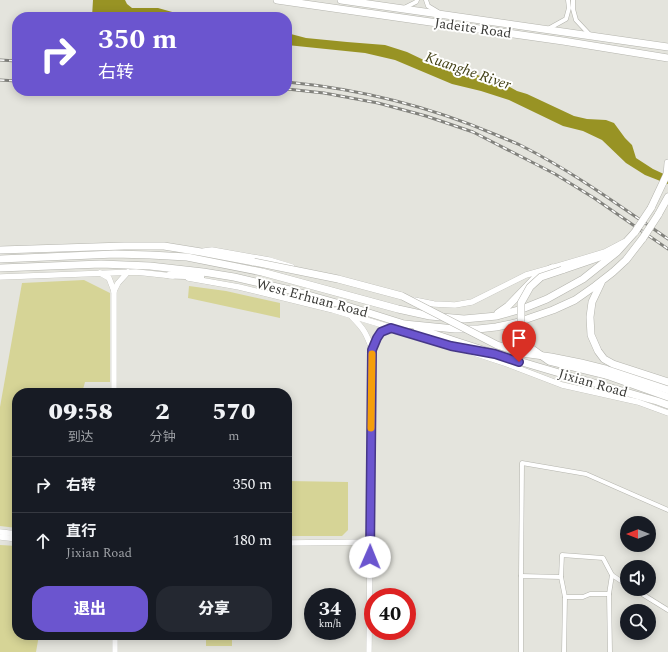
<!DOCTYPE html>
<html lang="zh">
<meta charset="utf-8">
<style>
body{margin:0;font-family:Spectral,"Noto Sans SC",serif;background:#242831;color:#f1f3f6;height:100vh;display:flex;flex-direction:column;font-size:15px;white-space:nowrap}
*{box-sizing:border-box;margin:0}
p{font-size:13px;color:#9ea1a6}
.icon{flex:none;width:22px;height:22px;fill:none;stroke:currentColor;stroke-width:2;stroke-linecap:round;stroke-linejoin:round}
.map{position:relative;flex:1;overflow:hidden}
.panel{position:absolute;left:12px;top:388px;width:280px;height:252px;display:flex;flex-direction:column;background:#171b24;border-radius:16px;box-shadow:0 2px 10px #0003}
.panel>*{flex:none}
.hud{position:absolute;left:12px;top:12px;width:280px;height:84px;border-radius:16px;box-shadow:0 2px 10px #0003;background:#6b55cf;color:#fff;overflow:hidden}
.needle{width:26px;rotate:270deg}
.fabs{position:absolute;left:620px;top:516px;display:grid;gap:8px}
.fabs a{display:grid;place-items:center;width:36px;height:36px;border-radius:50%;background:#171b24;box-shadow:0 2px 10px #0003;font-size:20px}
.speed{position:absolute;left:304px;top:588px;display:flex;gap:8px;font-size:20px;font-weight:700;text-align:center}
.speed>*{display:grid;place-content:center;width:52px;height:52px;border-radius:50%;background:#171b24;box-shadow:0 2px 10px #0003;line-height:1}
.speed small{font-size:10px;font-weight:400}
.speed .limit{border:6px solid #d22;background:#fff;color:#111}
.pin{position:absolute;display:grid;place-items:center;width:34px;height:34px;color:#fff;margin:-41px -17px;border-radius:50% 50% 50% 0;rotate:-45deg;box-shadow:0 0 4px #0007}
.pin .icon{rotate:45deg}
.me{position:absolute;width:44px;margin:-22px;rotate:1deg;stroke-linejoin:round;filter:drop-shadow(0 0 3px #0008)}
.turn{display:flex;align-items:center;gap:14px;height:84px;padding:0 20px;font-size:18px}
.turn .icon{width:52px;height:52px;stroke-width:2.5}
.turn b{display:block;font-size:28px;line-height:34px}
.eta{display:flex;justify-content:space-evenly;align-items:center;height:68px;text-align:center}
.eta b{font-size:24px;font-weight:800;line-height:28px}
.primary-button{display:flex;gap:8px;margin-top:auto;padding:8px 20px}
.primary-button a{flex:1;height:46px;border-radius:16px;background:#6b55cf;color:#fff;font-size:16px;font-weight:800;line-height:46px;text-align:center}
.primary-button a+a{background:#242831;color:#f1f3f6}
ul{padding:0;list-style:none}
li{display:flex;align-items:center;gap:12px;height:56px;padding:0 20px;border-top:1px solid #363941}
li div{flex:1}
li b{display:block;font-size:15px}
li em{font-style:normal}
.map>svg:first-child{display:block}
.green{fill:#d6d496}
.water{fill:#989324}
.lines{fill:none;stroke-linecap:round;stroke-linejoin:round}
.minor-casing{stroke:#b4b4ad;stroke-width:5}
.tertiary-casing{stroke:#b4b4ad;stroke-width:6}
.primary-casing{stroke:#b4b4ad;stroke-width:8}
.trunk-casing{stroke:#b4b4ad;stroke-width:8}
.minor{stroke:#fff;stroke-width:4}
.tertiary{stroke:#fff;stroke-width:5.5}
.primary{stroke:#fff;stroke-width:7}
.trunk{stroke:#fff;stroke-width:7}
.rail-casing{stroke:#82827d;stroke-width:3}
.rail{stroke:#fffffe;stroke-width:1.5;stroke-dasharray:4.5;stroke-linecap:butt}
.trunk-bridge-casing{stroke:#b4b4ad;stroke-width:8;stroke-linecap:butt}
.trunk-bridge{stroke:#fff;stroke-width:7}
.route-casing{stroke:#463787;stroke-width:10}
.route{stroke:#6b55cf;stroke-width:7}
.slow{stroke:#f59e0b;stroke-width:7}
.labels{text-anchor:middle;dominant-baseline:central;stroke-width:4;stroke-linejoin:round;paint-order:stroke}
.street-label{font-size:14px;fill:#3a3a37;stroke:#fffffe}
.water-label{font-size:15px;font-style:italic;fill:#424014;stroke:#fffffe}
</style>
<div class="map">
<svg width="668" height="652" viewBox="0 0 668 652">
<rect width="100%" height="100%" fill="#e4e4dd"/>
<!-- green -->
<g class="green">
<path d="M 84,280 L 110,293 L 110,382 L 85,382 L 82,393 L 17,393 L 17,528 L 0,526 L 0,407 L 22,283 Z"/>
<path d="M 189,286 L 226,291 L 280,303 L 280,318 L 188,298 Z"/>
<path d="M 287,481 L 348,482 L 348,530 L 342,536 L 287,536 Z"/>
<path d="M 0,545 L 17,546 L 17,635 L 39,635 L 36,652 L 0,652 Z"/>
<rect x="206" y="635" width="26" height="11"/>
</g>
<!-- water -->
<g class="water">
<path d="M 93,0 L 125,0 L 127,4 L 132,8 L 158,8 L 190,17 L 92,17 Z"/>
<path d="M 287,33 L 306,38 L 347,42 L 385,45 L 407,52 L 430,63 L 458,73 L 477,75 L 499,81 L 517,91 L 527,94 L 574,116 L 587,119 L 606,120 L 614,123 L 625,138 L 632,145 L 636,158 L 653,169 L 668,176 L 668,184 L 645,175 L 626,163 L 602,140 L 583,131 L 563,126 L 509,100 L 481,91 L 452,84 L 395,60 L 365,53 L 287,45 Z"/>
</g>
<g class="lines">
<!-- minor casing -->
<g class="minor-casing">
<g id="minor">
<path d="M 426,0 L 428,6 L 438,12"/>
<path d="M 573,0 L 573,9 L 576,20 L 591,36"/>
<path d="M 404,8 L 416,2 L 417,0"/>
<path d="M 548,29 L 566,19 L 569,8 L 568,0"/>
<path d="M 521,576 L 522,463 L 586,474 L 668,510"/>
<path d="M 561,577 L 565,597 L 583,597 L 590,594 L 609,594"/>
<path d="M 634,589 L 668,610"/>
<path d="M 521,652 L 521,576 L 561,577 L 562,555 L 603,558 L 612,575 L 627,585"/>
<path d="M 564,652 L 565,597"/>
<path d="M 610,652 L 609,594 L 612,575"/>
</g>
</g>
<!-- tertiary casing -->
<g class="tertiary-casing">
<g id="tertiary">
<path d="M 204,251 L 212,250 L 269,260 L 292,267"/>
<path d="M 100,273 L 109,278 L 114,291 L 114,393"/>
<path d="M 0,277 L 136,272 L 173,276"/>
<path d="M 188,278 L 239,287 L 333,310 L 419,336 L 474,353 L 507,364 L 562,385 L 638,402 L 668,413"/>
<path d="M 114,291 L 118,283 L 128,272"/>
<path d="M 414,300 L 434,304 L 455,305 L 472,302 L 526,275 L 558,266 L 605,252 L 624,242"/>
<path d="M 352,317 C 364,329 366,333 372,349 L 369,652"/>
<path d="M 372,349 L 377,338 L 381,332 L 391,328"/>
<path d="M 0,532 L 17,534"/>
<path d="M 0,537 L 17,539"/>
<path d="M 287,543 L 370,542"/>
<path d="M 115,652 L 115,635"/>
</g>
</g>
<!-- primary casing -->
<g class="primary-casing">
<g id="primary">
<path d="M 277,0 L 563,41 L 668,58"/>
<path d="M 341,0 L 668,47"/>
<path d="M 667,175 L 668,163"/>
</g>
</g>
<!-- trunk casing -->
<g class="trunk-casing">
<g id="trunk">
<path d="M 651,208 L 668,172"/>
<path d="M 658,215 L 668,197"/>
<path d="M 0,250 L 124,246 L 164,246 L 201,252 L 254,262"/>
<path d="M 0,259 L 115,254 L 150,255 L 187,257 L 262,272 L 398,309 L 430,316 L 464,319 L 497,316 L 522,309 L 547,299 L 583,279 L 617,252 L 635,232"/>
<path d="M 0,268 L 101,264 L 150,266 L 203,272 L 234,277 L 294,291 L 347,306 L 404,324 L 455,329 L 478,329 L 496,327 L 515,323 L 553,310 L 575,300 L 595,286 L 613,272 L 626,260 L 643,238"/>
<path d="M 562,270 L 606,255 L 611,251"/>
<path d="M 170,275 L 201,276"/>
<path d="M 601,283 L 592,302 L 590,317 L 591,335 L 598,351 L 604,359 L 613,364 L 668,382"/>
<path d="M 498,313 L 508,306 L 535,278 L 552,268"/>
<path d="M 417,328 C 496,356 577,378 657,401 L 668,405"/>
<path d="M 605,369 L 668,390"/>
<path d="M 606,375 L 668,397"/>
</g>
</g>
<!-- minor -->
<use href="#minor" class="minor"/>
<!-- tertiary -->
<use href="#tertiary" class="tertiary"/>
<!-- primary -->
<use href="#primary" class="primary"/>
<!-- trunk -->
<use href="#trunk" class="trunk"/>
<!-- rail casing -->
<g class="rail-casing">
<g id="rail">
<path d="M 0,60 L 17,61"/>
<path d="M 0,80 L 17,81"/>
<path d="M 287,82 C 359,89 428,106 494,134 C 503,138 511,141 520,145 C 572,171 620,206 668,239"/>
<path d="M 287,89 L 324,93 L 378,103 L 426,116 L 473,132 L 555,174 L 594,198 L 668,249"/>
</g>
</g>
<!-- rail -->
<use href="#rail" class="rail"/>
<!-- trunk-bridge casing -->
<g class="trunk-bridge-casing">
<g id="trunk-bridge">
<path d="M 635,232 L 651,208"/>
<path d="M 643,238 L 658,215"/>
<path d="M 254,262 L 338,279 L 402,296 L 497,345 L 522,353 L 551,357 L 581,363 L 605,369"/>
<path d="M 562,270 L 541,277 L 530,287 L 521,303 L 521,325 L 528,346 L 549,361 L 606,375"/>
</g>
</g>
<!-- trunk-bridge -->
<use href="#trunk-bridge" class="trunk-bridge"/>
</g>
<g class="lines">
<!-- route casing -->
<g class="route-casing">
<path id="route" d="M 370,557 L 372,350 L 377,338 L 381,332 L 391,328 L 451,346 L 495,354 L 519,362"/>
</g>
<!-- route -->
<use href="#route" class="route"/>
<!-- slow -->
<path class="slow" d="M 371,428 L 372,354"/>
</g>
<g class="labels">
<!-- street labels -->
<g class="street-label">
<text transform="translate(473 28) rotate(8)">Jadeite Road</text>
<text transform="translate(312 298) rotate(15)">West Erhuan Road</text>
<text transform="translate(593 383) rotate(16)">Jixian Road</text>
</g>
<!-- water labels -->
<g class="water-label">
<text transform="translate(468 71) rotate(19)">Kuanghe River</text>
</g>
</g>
</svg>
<div class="fabs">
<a><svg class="needle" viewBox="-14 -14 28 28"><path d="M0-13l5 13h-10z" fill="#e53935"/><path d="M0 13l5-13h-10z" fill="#9ea1a6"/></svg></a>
<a><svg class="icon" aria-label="sound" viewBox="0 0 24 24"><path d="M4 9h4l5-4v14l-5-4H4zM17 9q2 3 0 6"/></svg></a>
<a><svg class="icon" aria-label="search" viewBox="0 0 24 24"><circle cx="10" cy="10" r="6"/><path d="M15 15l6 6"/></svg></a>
</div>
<div class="speed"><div>34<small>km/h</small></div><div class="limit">40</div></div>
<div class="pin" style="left:519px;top:362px;background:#d93025"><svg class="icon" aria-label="arrive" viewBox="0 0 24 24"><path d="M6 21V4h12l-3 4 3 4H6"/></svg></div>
<svg class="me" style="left:370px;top:557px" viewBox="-20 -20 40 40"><circle r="19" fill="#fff"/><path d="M0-13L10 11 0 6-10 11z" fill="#6b55cf"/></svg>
<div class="hud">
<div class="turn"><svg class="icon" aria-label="right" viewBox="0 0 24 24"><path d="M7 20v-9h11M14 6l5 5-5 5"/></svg><div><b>350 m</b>右转</div></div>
</div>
<section class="panel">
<div class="eta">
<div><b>09:58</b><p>到达</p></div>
<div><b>2</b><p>分钟</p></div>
<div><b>570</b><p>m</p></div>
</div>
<ul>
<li><svg class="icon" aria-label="right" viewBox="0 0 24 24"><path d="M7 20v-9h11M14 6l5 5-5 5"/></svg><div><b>右转</b></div><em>350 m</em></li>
<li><svg class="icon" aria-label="ahead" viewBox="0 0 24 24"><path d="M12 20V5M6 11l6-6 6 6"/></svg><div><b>直行</b><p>Jixian Road</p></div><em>180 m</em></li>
</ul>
<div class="primary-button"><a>退出</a><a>分享</a></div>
</section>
</div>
